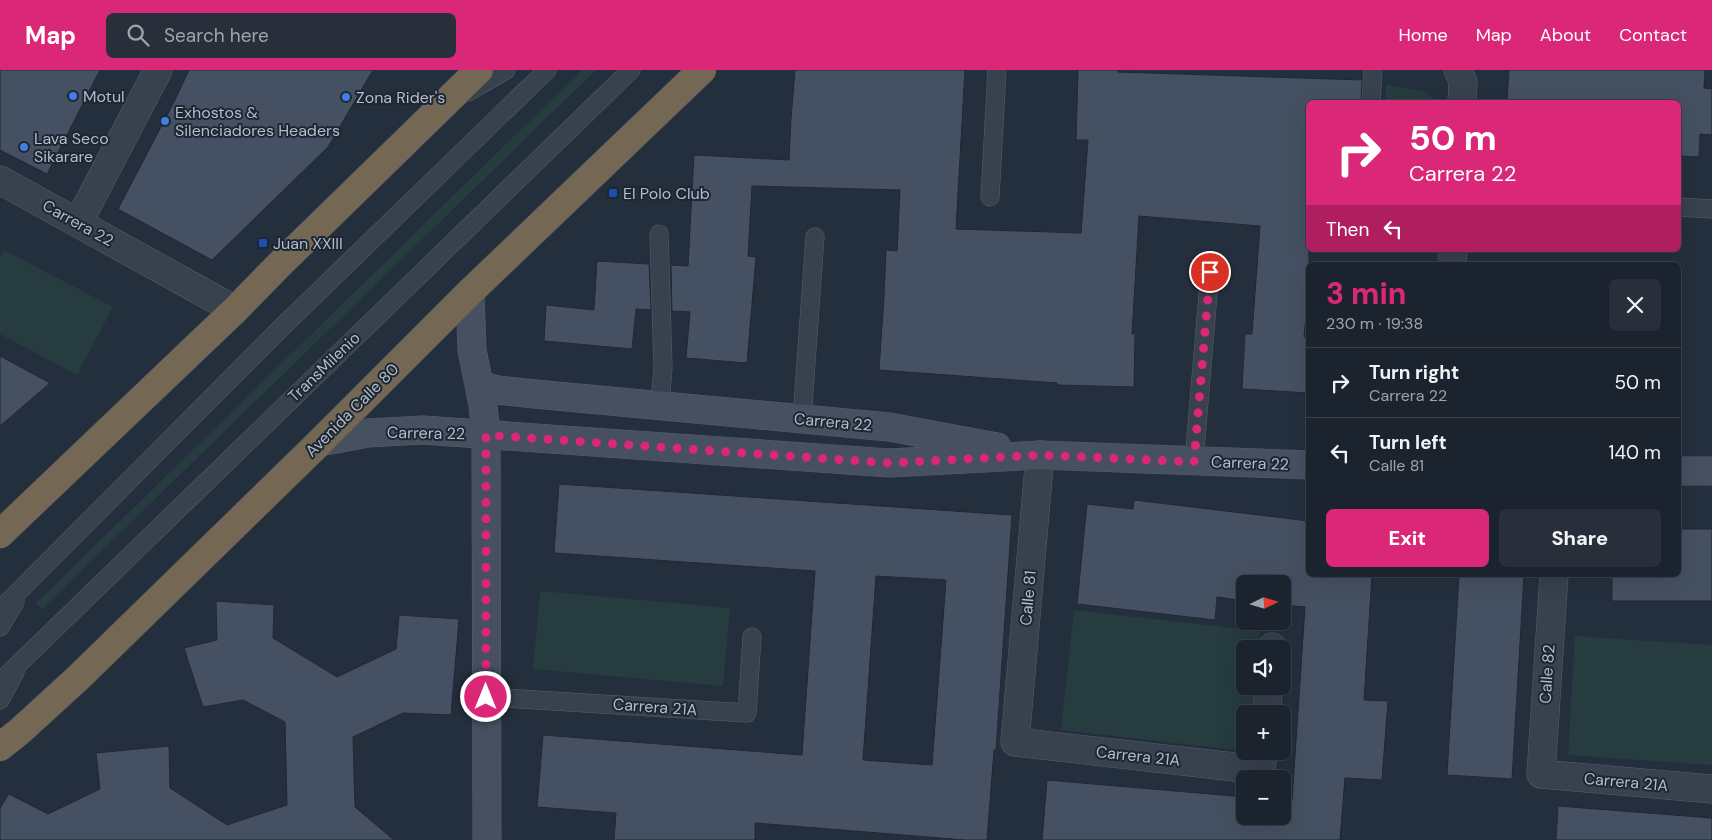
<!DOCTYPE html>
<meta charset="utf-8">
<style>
body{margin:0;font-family:"DM Sans",sans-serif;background:#282f3a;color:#f1f3f6;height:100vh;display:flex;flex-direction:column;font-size:19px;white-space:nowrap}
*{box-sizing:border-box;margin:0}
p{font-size:16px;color:#a0a4aa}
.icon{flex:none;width:28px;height:28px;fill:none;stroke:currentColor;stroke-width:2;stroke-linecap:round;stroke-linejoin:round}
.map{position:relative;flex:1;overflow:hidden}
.panel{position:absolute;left:1306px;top:192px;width:375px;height:315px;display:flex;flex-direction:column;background:#1b232e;border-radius:8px;box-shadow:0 5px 20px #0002,0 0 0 1px #39404a}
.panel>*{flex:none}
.guide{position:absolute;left:1306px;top:30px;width:375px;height:152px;border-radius:8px;box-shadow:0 5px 20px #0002,0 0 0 1px #39404a;background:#db2777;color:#fff;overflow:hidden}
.needle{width:32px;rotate:85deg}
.buttons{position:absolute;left:1236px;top:505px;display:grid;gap:10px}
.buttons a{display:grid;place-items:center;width:55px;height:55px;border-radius:8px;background:#1b232e;box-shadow:0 5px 20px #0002,0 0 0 1px #39404a;font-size:25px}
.pin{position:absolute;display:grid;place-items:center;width:42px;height:42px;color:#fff;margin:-21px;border:2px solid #fff;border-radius:50%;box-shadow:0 1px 5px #0007}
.me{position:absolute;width:55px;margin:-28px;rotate:0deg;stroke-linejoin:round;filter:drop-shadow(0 0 4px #0008)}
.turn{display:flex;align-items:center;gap:18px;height:105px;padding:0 20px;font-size:22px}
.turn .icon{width:65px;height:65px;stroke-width:2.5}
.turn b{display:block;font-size:35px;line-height:42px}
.then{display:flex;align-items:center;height:48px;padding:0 20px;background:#0003;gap:10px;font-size:19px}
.round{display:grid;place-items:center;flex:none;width:52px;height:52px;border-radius:8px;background:#282f3a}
.head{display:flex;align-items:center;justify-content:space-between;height:85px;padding:0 20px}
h1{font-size:30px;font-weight:800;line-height:38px;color:#db2777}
.action{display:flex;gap:10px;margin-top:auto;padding:10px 20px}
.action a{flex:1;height:58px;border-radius:8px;background:#db2777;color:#fff;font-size:20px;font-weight:800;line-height:58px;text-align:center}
.action a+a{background:#282f3a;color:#f1f3f6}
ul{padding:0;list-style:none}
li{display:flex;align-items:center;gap:15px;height:70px;padding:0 20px;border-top:1px solid #39404a}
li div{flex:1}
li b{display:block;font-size:19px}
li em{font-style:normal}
header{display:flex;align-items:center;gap:30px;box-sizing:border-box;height:70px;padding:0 25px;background:#db2777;color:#fff}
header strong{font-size:24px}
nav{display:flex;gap:28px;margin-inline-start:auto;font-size:18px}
.search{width:350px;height:45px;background:#282f3a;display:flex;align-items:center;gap:12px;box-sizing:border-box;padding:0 18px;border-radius:8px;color:#a0a4aa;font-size:19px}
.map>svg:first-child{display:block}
.green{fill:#263c3f}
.building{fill:#455162;stroke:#1f2835;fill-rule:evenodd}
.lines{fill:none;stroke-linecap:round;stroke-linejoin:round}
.lane-casing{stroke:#565f6c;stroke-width:19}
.street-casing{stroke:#565f6c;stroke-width:29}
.secondary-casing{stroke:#565f6c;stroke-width:29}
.highway-casing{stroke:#434c59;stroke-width:29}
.lane{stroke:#38414e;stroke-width:18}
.street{stroke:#38414e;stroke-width:28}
.secondary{stroke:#465061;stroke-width:28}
.highway{stroke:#746855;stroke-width:28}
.route{stroke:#db2777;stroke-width:9;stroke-dasharray:0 16.2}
.shop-dot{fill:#3f7fe0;stroke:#1d2633;stroke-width:2}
.transit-dot{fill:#1a4fb4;stroke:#1d2633;stroke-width:2}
.labels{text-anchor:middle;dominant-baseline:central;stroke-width:4;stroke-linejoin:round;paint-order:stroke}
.poi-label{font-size:16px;fill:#b4bcc9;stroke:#1d2633;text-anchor:start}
.street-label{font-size:16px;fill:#b4bcc9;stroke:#1d2633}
</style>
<header>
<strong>Map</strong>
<div class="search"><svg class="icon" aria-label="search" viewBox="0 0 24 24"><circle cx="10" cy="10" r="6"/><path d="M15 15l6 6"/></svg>Search here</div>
<nav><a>Home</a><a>Map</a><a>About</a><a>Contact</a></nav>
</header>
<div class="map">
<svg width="1712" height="770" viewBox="0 0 1712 770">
<rect width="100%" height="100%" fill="#242f3e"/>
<!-- green -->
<g class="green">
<path d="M 582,0 L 596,0 L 42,539 L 36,533 Z"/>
<path d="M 1386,15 L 1423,21 L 1438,32 L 1386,32 Z"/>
<path d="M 4,180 L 113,237 L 77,305 L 0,264 L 0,187 Z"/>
<path d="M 540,521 L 730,538 L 723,616 L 533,599 Z"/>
<path d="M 1074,540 L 1260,561 L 1258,579 L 1245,579 L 1245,616 L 1254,616 L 1251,644 L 1245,644 L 1245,681 L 1061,660 Z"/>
<path d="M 1575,566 L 1712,575 L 1712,695 L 1568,685 Z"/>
</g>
<!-- building -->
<g class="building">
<path d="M 0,0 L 100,0 L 47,104 L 0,80 Z"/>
<path d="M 189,0 L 373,0 L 328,77 L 212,190 L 118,139 L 175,30 Z"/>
<path d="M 795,0 L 965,0 L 956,159 L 1081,163 L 1088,70 L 1076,70 L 1078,0 L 1118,0 L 1118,2 L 1362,10 L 1361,32 L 1309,32 L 1309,212 L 1304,267 L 1309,268 L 1309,323 L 1242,319 L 1245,264 L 1252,264 L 1260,156 L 1139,146 L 1132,264 L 1135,264 L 1134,317 L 1057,315 L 1057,313 L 879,300 L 884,227 L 886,180 L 897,181 L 900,120 L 752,116 L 748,186 L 756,187 L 747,293 L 686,288 L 690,242 L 672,241 L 671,195 L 688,196 L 694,85 L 789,90 L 791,49 Z"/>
<path d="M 1509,0 L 1705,0 L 1704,18 L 1712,19 L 1712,65 L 1700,64 L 1699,87 L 1679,86 L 1679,32 L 1507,32 Z"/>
<path d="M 597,191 L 649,194 L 651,240 L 636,239 L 632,279 L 544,271 L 546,235 L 594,240 Z"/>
<path d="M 0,286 L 50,313 L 0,356 Z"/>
<path d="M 559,414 L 1012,445 L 996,680 L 994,680 L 987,770 L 965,770 L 755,753 L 755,770 L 614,770 L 616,743 L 537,737 L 543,665 L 802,685 L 815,501 L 554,483 ZM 876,506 L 946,510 L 932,695 L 863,690 Z"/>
<path d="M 1134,430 L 1309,451 L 1309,505 L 1372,505 L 1364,630 L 1388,631 L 1382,710 L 1345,708 L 1340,770 L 1042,770 L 1047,710 L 1245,727 L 1245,746 L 1282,746 L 1282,730 L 1292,730 L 1305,537 L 1282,535 L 1282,514 L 1245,514 L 1245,531 L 1217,527 L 1215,550 L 1077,534 L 1087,434 L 1133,439 Z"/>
<path d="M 1679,459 L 1712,459 L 1712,531 L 1612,531 L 1612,505 L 1679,505 Z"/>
<path d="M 1459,505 L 1524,505 L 1512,709 L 1447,705 Z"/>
<path d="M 216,531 L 274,535 L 273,568 L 337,607 L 396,579 L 399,545 L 459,549 L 451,645 L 403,643 L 353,667 L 355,737 L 394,770 L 0,770 L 0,738 L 9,724 L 48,744 L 100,719 L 96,683 L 169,676 L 170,718 L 227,755 L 287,735 L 285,652 L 243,630 L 203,637 L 184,578 L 217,570 Z"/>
<path d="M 1558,736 L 1712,748 L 1712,770 L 1556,770 Z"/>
</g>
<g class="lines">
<!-- lane casing -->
<g class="lane-casing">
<g id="lane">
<path d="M 468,22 L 506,0"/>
<path d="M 1371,32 L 1373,0"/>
<path d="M 990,127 L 997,0"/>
<path d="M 1679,137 L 1712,139"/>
<path d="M 659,164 L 663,297 L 660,336"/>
<path d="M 802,349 L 815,167"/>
<path d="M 1194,391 L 1210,201"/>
<path d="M 0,540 L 282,257 L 547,0"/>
<path d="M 0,557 L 15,532"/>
<path d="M 0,612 L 631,0"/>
<path d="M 486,627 L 747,643 L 752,567"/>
<path d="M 0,630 L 15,602"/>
</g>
</g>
<!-- street casing -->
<g class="street-casing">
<g id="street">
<path d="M 1458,0 L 1463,12 L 1462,32"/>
<path d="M 0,110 L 235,240"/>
<path d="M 78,153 L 158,0"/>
<path d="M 1452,195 L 1453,180"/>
<path d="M 1040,385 L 1015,672 L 1261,700 L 1263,681"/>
<path d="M 1554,505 L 1541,704 L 1712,719"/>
<path d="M 1272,579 L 1272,577"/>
<path d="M 1266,644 L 1269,616"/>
</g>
</g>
<!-- secondary casing -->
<g class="secondary-casing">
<g id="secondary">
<path d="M 470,222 L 472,280 L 483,335 L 486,365 L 487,770"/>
<path d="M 480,315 L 497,320 L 535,324 L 889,357 L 997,377"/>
<path d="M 320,372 L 368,363 L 423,360 L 889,393 L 1040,385 L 1309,395"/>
<path d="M 1679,401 L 1712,401"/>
</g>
</g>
<!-- highway casing -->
<g class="highway-casing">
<g id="highway">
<path d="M 0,464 L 235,240 L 281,193 L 479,0"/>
<path d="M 0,677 L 20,661 L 79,607 L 320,372 L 470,222 L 702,0"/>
</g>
</g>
<!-- lane -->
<use href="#lane" class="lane"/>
<!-- street -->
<use href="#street" class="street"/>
<!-- secondary -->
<use href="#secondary" class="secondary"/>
<!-- highway -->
<use href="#highway" class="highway"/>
</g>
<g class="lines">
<!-- route -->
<path class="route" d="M 486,627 L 486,365 L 889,393 L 1040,385 L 1194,392 L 1210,202"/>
</g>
<!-- markers -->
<g class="shop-dot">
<circle cx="73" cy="26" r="5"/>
<circle cx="346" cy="27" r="5"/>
<circle cx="165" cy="51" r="5"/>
<circle cx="24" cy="77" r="5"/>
</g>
<g class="transit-dot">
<rect x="608" y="118" width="10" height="10" rx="2.5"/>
<rect x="258" y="168" width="10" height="10" rx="2.5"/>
</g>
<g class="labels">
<!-- poi labels -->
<g class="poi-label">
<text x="83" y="26">Motul</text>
<text x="356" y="27">Zona Rider's</text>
<text x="175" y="42">Exhostos &amp;<tspan x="175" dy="18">Silenciadores Headers</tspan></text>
<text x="34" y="68">Lava Seco<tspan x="34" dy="18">Sikarare</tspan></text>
<text x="623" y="123">El Polo Club</text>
<text x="273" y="173">Juan XXIII</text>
</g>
<!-- street labels -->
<g class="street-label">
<text transform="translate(78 153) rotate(29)">Carrera 22</text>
<text transform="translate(324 297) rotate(-44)">TransMilenio</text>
<text transform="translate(352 340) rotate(-45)">Avenida Calle 80</text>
<text transform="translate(833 352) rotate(5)">Carrera 22</text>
<text transform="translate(426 363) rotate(1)">Carrera 22</text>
<text transform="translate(1250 393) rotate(2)">Carrera 22</text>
<text transform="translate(1028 528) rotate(-85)">Calle 81</text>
<text transform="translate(1547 604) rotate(-86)">Calle 82</text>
<text transform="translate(655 637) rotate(4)">Carrera 21A</text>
<text transform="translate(1138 686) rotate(6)">Carrera 21A</text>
<text transform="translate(1626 712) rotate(5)">Carrera 21A</text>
</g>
</g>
</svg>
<div class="buttons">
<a><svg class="needle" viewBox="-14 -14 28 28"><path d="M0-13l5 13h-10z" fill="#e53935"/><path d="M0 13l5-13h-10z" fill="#a0a4aa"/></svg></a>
<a><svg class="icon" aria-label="sound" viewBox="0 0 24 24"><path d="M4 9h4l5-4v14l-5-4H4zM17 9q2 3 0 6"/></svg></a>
<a>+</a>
<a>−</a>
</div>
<div class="pin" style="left:1210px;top:202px;background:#d93025"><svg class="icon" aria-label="arrive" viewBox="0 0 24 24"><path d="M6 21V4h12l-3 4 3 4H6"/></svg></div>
<svg class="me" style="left:486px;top:627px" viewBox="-20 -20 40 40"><circle r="17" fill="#db2777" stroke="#fff" stroke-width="3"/><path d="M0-11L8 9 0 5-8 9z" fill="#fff"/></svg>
<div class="guide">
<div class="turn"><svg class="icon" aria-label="right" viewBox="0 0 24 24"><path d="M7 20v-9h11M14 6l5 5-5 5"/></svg><div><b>50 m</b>Carrera 22</div></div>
<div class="then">Then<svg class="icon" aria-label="left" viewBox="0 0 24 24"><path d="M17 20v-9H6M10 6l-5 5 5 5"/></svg></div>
</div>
<section class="panel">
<div class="head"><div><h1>3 min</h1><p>230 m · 19:38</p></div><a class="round"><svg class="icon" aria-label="close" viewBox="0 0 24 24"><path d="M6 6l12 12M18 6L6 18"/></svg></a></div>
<ul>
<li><svg class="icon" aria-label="right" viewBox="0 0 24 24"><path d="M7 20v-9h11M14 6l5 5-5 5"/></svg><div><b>Turn right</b><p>Carrera 22</p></div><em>50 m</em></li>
<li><svg class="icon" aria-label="left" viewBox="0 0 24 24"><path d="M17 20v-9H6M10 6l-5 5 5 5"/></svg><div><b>Turn left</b><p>Calle 81</p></div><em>140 m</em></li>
</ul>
<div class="action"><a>Exit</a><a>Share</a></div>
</section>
</div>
